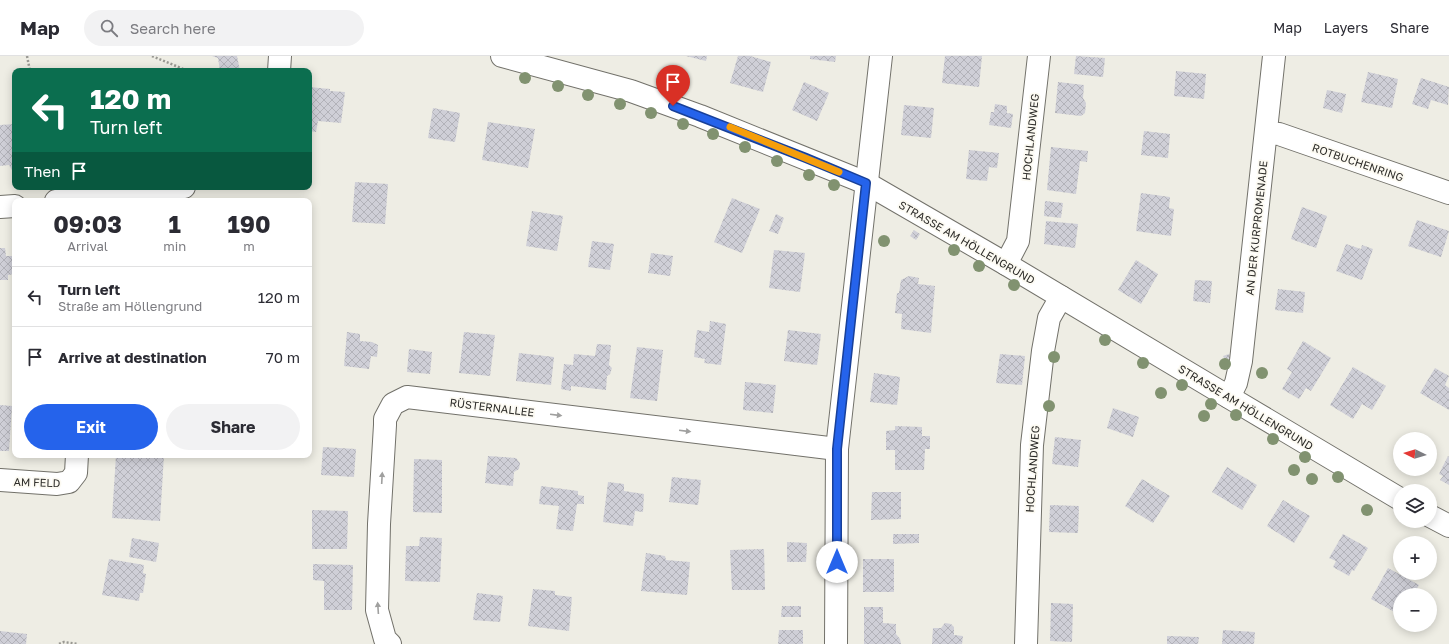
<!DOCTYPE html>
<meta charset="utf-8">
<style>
body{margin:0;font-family:"Golos Text",sans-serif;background:#f2f2f3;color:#2b2b33;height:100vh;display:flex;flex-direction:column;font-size:15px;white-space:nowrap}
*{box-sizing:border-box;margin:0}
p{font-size:13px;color:#7c7c81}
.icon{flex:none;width:22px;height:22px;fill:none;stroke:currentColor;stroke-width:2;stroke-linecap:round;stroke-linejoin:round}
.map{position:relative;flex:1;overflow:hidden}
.sheet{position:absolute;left:12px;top:142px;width:300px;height:260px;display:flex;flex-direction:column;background:#fff;border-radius:8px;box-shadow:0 2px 10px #0003}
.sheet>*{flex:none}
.banner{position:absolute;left:12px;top:12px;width:300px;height:122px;border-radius:8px;box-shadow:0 2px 10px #0003;background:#0b6e4f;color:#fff;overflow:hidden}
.needle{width:26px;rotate:275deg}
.fabs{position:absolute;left:1393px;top:376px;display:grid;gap:8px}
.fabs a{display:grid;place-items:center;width:44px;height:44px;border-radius:50%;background:#fff;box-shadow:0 2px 10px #0003;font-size:20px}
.pin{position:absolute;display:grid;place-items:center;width:34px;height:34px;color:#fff;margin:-41px -17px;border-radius:50% 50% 50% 0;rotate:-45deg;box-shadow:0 0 4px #0007}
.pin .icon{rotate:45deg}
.me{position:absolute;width:44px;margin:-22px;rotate:0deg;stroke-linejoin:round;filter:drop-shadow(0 0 3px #0008)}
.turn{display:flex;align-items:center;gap:14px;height:84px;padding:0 12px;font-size:18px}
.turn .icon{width:52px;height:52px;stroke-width:2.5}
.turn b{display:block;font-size:28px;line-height:34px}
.then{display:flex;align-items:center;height:38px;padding:0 12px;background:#0003;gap:8px;font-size:15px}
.eta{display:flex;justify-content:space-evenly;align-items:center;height:68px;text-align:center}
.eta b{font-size:24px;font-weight:700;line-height:28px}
.primary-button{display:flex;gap:8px;margin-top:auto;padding:8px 12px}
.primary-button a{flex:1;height:46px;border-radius:24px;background:#2563eb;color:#fff;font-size:16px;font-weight:700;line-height:46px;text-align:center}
.primary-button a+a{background:#f2f2f3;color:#2b2b33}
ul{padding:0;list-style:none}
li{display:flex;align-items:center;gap:12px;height:60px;padding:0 12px;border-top:1px solid #e1e1e2}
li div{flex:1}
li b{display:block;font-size:15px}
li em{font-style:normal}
header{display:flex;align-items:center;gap:24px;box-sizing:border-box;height:56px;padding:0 20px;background:#fff;border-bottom:1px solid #e1e1e2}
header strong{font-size:19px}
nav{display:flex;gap:22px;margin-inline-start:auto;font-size:14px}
.search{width:280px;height:36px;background:#f2f2f3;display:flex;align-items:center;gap:10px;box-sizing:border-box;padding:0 14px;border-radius:22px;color:#7c7c81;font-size:15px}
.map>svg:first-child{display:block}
.building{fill:url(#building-cross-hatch)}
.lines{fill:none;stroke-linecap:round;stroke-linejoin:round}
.minor-casing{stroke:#72716a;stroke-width:24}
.path{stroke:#999892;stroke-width:2.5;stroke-dasharray:2 2;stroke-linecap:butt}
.minor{stroke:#fff;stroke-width:22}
.tree{fill:#819270}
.oneway{fill:#a0a09f}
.route-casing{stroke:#184099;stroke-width:10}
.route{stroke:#2563eb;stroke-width:7}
.slow{stroke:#f59e0b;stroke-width:7}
.labels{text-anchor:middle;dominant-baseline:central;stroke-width:3.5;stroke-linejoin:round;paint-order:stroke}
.street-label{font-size:11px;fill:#2d2c29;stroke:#fcfaf2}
</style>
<header>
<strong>Map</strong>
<div class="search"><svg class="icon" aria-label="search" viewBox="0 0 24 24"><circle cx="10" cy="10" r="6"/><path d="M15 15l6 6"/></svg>Search here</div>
<nav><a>Map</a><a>Layers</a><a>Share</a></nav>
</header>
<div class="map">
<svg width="1449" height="588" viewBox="0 0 1449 588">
<defs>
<pattern id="building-cross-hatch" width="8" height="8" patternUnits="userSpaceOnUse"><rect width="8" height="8" fill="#cfcfd7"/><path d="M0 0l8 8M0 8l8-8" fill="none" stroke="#b2b2b9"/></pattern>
</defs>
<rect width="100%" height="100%" fill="#eeede4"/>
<!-- building -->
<g class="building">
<path d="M 212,0 L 237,0 L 240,15 L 220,15 L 218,2 Z"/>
<path d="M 686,0 L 707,0 L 706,5 Z"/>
<path d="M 738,0 L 750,0 L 771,6 L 763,36 L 730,27 Z"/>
<path d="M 810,0 L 836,0 L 835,6 L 810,3 Z"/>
<path d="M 945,0 L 982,0 L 979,31 L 942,27 Z"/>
<path d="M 1076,0 L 1105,2 L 1103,21 L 1074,18 Z"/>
<path d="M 1176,15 L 1206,18 L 1204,43 L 1174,40 Z"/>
<path d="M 1368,16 L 1398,23 L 1392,52 L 1361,46 Z"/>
<path d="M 1421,22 L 1449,31 L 1448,49 L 1431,44 L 1428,53 L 1412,48 Z"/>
<path d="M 804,26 L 829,37 L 817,65 L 792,54 Z"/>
<path d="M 1058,26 L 1084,29 L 1083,42 L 1086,47 L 1085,57 L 1081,60 L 1055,57 Z"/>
<path d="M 309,31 L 330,33 L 330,35 L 345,36 L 341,67 L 318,65 L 316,76 L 309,75 Z"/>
<path d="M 1327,34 L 1346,38 L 1342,57 L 1323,52 Z"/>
<path d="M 995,48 L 1007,50 L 1007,57 L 1013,58 L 1011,72 L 989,69 L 991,56 L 994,56 Z"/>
<path d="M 904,49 L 934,52 L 931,82 L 901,79 Z"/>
<path d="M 433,52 L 460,57 L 455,86 L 428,82 Z"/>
<path d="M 488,66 L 535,73 L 528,112 L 482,104 Z"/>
<path d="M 15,68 L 15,115 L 13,116 L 9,109 L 0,110 L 0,69 Z"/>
<path d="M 1144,75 L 1170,78 L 1168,102 L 1141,99 Z"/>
<path d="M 1051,91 L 1088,95 L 1087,106 L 1080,105 L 1076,138 L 1047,134 Z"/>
<path d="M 969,94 L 999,97 L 997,112 L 989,111 L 987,125 L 966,123 Z"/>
<path d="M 355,126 L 388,128 L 385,168 L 352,166 Z"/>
<path d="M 1141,137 L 1170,141 L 1169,152 L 1174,153 L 1171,180 L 1136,175 Z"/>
<path d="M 732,142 L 760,153 L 742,197 L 714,186 Z"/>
<path d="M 1045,145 L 1063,147 L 1061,162 L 1044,160 Z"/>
<path d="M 1302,151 L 1327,160 L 1316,192 L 1291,183 Z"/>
<path d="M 532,155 L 563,160 L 557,195 L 526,190 Z"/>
<path d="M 776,158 L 784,162 L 778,178 L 769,175 Z"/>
<path d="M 1417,164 L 1449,175 L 1441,201 L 1408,190 Z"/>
<path d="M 1046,165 L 1078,168 L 1075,192 L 1044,188 Z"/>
<path d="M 914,174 L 920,178 L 916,184 L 910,180 Z"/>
<path d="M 592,185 L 614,188 L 610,214 L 588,211 Z"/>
<path d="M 1346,188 L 1361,193 L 1362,189 L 1373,193 L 1362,224 L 1336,215 Z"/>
<path d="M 0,192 L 5,192 L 6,200 L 15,200 L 15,218 L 8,219 L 8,224 L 0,224 Z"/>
<path d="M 774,194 L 805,197 L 800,236 L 769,232 Z"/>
<path d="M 651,197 L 673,200 L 670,220 L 648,217 Z"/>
<path d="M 1136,204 L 1158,218 L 1141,248 L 1118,234 Z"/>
<path d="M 909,220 L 919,222 L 918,228 L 935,230 L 931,277 L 901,273 L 902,258 L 895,257 L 897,237 L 899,237 L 901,224 Z"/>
<path d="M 1195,224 L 1212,225 L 1210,247 L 1193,245 Z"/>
<path d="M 1278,233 L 1305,236 L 1303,257 L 1275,254 Z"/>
<path d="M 710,265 L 726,268 L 721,309 L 704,307 L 705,303 L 694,301 L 697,274 L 709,276 Z"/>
<path d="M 788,274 L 821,278 L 817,309 L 784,305 Z"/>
<path d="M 347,276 L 360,278 L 360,285 L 372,286 L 378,289 L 377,301 L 371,300 L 369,313 L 344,310 Z"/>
<path d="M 464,276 L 495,279 L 490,320 L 459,317 Z"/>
<path d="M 1303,285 L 1331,302 L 1311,335 L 1306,332 L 1299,343 L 1282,333 L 1292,316 L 1287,313 Z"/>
<path d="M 597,288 L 611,289 L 609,309 L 612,312 L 610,318 L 607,320 L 606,334 L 571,330 L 571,335 L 561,333 L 564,308 L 573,309 L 574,298 L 595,300 Z"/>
<path d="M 637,291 L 663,294 L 657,345 L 630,342 Z"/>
<path d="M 409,293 L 432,296 L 430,318 L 407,316 Z"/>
<path d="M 519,297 L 554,301 L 551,329 L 516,325 Z"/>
<path d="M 1000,298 L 1025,300 L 1022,329 L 996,327 Z"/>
<path d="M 1229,298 L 1230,302 L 1225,304 L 1223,300 Z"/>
<path d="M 309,302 L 311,302 L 310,314 L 309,314 Z"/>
<path d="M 1353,311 L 1386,330 L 1372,354 L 1362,348 L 1353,363 L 1330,349 Z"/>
<path d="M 1435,312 L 1449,320 L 1445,329 L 1449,332 L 1449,354 L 1420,337 Z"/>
<path d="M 874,317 L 900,321 L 897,349 L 870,346 Z"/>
<path d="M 745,326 L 776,329 L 773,357 L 743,354 Z"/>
<path d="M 0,349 L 12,350 L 9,395 L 0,395 Z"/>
<path d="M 1113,352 L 1139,361 L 1133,381 L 1107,372 Z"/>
<path d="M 895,370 L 922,371 L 922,380 L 930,380 L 930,393 L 925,393 L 924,414 L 895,414 L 895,394 L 886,394 L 886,375 L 895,374 Z"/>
<path d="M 1055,381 L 1081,384 L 1078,411 L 1052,408 Z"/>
<path d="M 323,391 L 356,393 L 354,421 L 321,419 Z"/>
<path d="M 116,399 L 164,399 L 160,465 L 112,462 Z"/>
<path d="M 488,400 L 516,402 L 520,407 L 519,413 L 514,416 L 513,430 L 485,427 Z"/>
<path d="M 1448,400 L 1449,401 L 1449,429 L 1440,424 L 1443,420 L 1439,418 Z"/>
<path d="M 414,403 L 442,404 L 442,457 L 413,456 Z"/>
<path d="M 1227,411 L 1257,429 L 1242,454 L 1212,436 Z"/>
<path d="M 672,421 L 701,424 L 698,449 L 669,446 Z"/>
<path d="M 1142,423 L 1170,440 L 1153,467 L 1125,450 Z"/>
<path d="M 608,426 L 624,428 L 624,435 L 644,438 L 643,456 L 635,455 L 633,470 L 603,466 Z"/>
<path d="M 541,430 L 578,435 L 578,439 L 584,440 L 584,448 L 577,448 L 573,475 L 556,473 L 559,450 L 539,448 Z"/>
<path d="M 872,436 L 901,436 L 901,463 L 871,464 Z"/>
<path d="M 1283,444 L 1310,460 L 1294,487 L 1267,470 Z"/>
<path d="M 1050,449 L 1079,450 L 1078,477 L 1049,476 Z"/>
<path d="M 312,454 L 348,455 L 347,493 L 312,493 Z"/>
<path d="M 893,478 L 919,478 L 919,487 L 893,488 Z"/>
<path d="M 1343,478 L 1368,492 L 1354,515 L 1352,514 L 1349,520 L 1333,511 L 1336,505 L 1329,502 Z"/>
<path d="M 420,481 L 442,482 L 440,526 L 405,525 L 406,490 L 419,490 Z"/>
<path d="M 132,482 L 159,487 L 156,506 L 129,501 Z"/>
<path d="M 787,486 L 807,487 L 806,506 L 787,506 Z"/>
<path d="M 764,493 L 765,534 L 732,534 L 730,494 Z"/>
<path d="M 646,497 L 665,500 L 666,504 L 690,506 L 687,539 L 641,535 Z"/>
<path d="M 109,503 L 144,509 L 143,517 L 146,518 L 143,537 L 140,537 L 139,545 L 102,539 Z"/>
<rect x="863" y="503" width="31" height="33"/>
<path d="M 313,508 L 353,509 L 352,554 L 324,554 L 324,525 L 313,524 Z"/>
<path d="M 1388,512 L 1419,529 L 1413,539 L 1400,539 L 1400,559 L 1371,543 Z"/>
<path d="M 533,533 L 555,535 L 555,539 L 572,541 L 569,575 L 528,570 Z"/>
<path d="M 477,537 L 503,540 L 500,566 L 473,564 Z"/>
<path d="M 1051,547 L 1073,548 L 1072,586 L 1050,585 Z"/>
<path d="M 782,550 L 801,550 L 801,561 L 781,561 Z"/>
<path d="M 864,551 L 883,551 L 883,567 L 896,568 L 896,578 L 900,583 L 901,588 L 864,588 Z"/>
<path d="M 945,567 L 951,568 L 954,571 L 954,579 L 963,580 L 962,588 L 932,588 L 933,572 L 941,572 Z"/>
<path d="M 779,574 L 803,574 L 803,588 L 778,588 Z"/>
<path d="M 1223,574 L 1255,576 L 1254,588 L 1222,588 Z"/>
<path d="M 0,575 L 27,578 L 26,588 L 0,588 Z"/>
<path d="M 1167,580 L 1199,581 L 1198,588 L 1167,588 Z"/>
</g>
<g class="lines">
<!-- minor casing -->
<g class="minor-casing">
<g id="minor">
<path d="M 502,0 L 631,35 L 700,60 L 866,127 L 1006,208 L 1232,343 L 1400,443"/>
<path d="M 279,15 L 280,0"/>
<path d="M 1266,77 L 1279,78 L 1449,137"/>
<path d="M 56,145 L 184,131"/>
<path d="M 0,151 L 15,150"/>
<path d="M 1006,208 L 1018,185 L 1039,0"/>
<path d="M 1229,341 L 1236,327 L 1241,305 L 1274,0"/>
<path d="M 0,424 L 57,428 L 69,426 L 76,417 L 77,399"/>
<path d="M 1430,460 L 1449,470"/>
<path d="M 390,588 L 385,583 L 377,554 L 379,468 L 385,369 L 385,363 L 393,348 L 407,341 L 837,393"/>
<path d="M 836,588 L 837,393 L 881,0"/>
<path d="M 1026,588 L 1032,389 L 1043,295 L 1049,262 L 1061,241"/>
</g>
</g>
<!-- path -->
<g class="path">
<path d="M 27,0 L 30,15"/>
<path d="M 152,0 L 188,15"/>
<path d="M 59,588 L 64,586 L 78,588"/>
</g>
<!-- minor -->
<use href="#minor" class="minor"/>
</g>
<!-- trees -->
<g class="tree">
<circle cx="525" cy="22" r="6"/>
<circle cx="558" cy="30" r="6"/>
<circle cx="588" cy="39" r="6"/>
<circle cx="620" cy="48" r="6"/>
<circle cx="651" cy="57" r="6"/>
<circle cx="683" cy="68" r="6"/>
<circle cx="713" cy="78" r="6"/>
<circle cx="745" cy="91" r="6"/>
<circle cx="777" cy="105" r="6"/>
<circle cx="809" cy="119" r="6"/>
<circle cx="834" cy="129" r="6"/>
<circle cx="884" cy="185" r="6"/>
<circle cx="954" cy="194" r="6"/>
<circle cx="979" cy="210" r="6"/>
<circle cx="1014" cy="229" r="6"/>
<circle cx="1105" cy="284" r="6"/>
<circle cx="1054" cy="301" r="6"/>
<circle cx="1143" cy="307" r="6"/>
<circle cx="1225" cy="308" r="6"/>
<circle cx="1262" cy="317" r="6"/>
<circle cx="1182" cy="329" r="6"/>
<circle cx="1161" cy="337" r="6"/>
<circle cx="1211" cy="348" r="6"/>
<circle cx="1049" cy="350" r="6"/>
<circle cx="1236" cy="359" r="6"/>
<circle cx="1204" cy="360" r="6"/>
<circle cx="1273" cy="383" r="6"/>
<circle cx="1305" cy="401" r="6"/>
<circle cx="1294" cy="414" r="6"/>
<circle cx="1338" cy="421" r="6"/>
<circle cx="1312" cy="423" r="6"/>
<circle cx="1367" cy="454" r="6"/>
</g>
<!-- one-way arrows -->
<defs><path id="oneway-solid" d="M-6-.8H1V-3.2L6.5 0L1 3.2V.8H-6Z"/></defs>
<g class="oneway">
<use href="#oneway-solid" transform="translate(556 359) rotate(7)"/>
<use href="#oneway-solid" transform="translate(685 375) rotate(7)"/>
<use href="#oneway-solid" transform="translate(382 422) rotate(-87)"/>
<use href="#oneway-solid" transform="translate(378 552) rotate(-94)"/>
</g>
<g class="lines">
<!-- route casing -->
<g class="route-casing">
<path id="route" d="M 673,50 L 806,102 L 866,127 L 837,393 L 837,506"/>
</g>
<!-- route -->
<use href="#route" class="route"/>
<!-- slow -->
<path class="slow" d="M 730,71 L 839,116"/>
</g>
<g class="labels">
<!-- street labels -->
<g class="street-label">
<text transform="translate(1030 81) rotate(-84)">HOCHLANDWEG</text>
<text transform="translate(1358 106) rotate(19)">ROTBUCHENRING</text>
<text transform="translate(1256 172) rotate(-84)">AN DER KURPROMENADE</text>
<text transform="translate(967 186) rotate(30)">STRASSE AM HÖLLENGRUND</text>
<text transform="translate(492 351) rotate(7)">RÜSTERNALLEE</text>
<text transform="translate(1246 351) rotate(31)">STRASSE AM HÖLLENGRUND</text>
<text transform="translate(1032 413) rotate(-86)">HOCHLANDWEG</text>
<text transform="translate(37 426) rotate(2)">AM FELD</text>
</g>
</g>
</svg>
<div class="fabs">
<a><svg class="needle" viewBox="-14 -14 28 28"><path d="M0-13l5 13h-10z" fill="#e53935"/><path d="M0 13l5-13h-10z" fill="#7c7c81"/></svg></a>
<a><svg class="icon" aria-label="layers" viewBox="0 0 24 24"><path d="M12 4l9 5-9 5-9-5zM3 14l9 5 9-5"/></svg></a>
<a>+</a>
<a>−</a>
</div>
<div class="pin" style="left:673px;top:50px;background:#d93025"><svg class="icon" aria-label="arrive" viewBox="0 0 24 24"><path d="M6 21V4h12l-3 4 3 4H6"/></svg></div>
<svg class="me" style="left:837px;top:506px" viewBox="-20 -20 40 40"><circle r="19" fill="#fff"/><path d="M0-13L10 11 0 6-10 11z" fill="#2563eb"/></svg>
<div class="banner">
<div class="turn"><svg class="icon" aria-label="left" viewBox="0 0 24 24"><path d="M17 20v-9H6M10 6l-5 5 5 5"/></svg><div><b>120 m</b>Turn left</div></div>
<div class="then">Then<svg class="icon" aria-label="arrive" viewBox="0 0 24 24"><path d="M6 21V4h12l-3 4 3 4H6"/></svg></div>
</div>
<section class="sheet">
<div class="eta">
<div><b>09:03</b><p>Arrival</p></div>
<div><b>1</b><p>min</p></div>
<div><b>190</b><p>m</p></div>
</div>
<ul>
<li><svg class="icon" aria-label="left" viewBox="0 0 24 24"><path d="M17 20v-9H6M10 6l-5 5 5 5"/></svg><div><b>Turn left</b><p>Straße am Höllengrund</p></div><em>120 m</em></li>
<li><svg class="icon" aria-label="arrive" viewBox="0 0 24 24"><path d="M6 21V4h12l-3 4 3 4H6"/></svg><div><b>Arrive at destination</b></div><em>70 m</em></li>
</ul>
<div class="primary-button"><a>Exit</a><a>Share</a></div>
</section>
</div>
